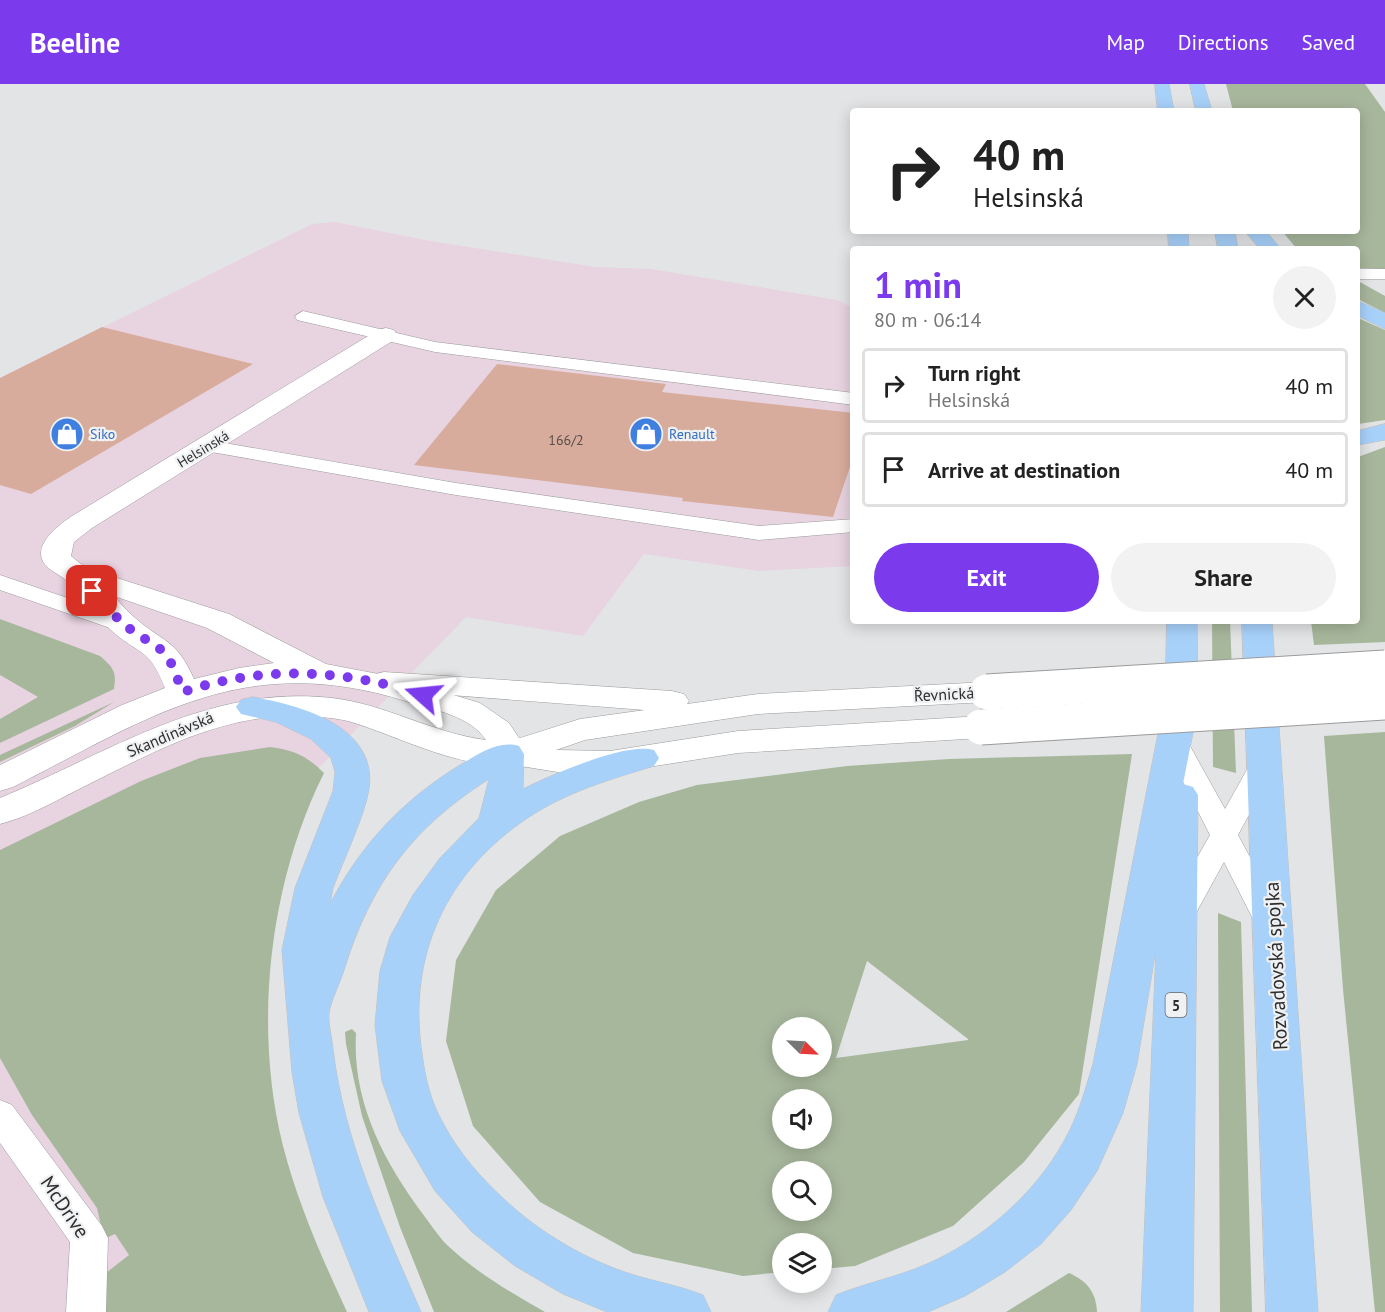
<!DOCTYPE html>
<meta charset="utf-8">
<style>
body{margin:0;font-family:"PT Sans",sans-serif;background:#f2f2f2;color:#222;height:100vh;display:flex;flex-direction:column;font-size:22px;white-space:nowrap}
*{box-sizing:border-box;margin:0}
p{font-size:20px;color:#767676}
.icon{flex:none;width:33px;height:33px;fill:none;stroke:currentColor;stroke-width:2;stroke-linecap:round;stroke-linejoin:round}
.map{position:relative;flex:1;overflow:hidden}
.drawer{position:absolute;left:850px;top:162px;width:510px;height:378px;display:flex;flex-direction:column;background:#fff;border-radius:6px;box-shadow:0 3px 15px #0003}
.drawer>*{flex:none}
.guide{position:absolute;left:850px;top:24px;width:510px;height:126px;border-radius:6px;box-shadow:0 3px 15px #0003;background:#fff;color:#222;overflow:hidden}
.needle{width:39px;rotate:114deg}
.controls{position:absolute;left:772px;top:933px;display:grid;gap:12px}
.controls a{display:grid;place-items:center;width:60px;height:60px;border-radius:50%;background:#fff;box-shadow:0 3px 15px #0003;font-size:30px}
.pin{position:absolute;display:grid;place-items:center;width:51px;height:51px;color:#fff;margin:-26px;border-radius:12px;box-shadow:0 3px 9px #0006}
.me{position:absolute;width:66px;margin:-33px;rotate:288deg;stroke-linejoin:round;filter:drop-shadow(0 0 4px #0008)}
.turn{display:flex;align-items:center;gap:21px;height:126px;padding:0 24px;font-size:27px}
.turn .icon{width:78px;height:78px;stroke-width:2.5}
.turn b{display:block;font-size:42px;line-height:51px}
.round{display:grid;place-items:center;flex:none;width:63px;height:63px;border-radius:32px;background:#f2f2f2}
.head{display:flex;align-items:center;justify-content:space-between;height:102px;padding:0 24px}
h1{font-size:36px;font-weight:800;line-height:45px;color:#7c3aed}
.primary-button{display:flex;gap:12px;margin-top:auto;padding:12px 24px}
.primary-button a{flex:1;height:69px;border-radius:36px;background:#7c3aed;color:#fff;font-size:24px;font-weight:800;line-height:69px;text-align:center}
.primary-button a+a{background:#f2f2f2;color:#222}
ul{padding:0;list-style:none}
li{display:flex;align-items:center;gap:18px;height:75px;margin:0 12px 9px;padding:0 12px;border:3px solid #e0e0e0;border-radius:6px}
li div{flex:1}
li b{display:block;font-size:22px}
li em{font-style:normal}
header{display:flex;align-items:center;gap:36px;box-sizing:border-box;height:84px;padding:0 30px;background:#7c3aed;color:#fff}
header strong{font-size:28px}
nav{display:flex;gap:33px;margin-inline-start:auto;font-size:21px}
.map>svg:first-child{display:block}
.commercial{fill:#e8d3e1}
.green{fill:#a7b79c;fill-rule:evenodd}
.building{fill:#d8ac9d}
.lines{fill:none;stroke-linecap:round;stroke-linejoin:round}
.lane-casing{stroke:#9b9b9c;stroke-width:1}
.street-casing{stroke:#9b9b9c;stroke-width:1}
.secondary-casing{stroke:#9b9b9c;stroke-width:1}
.highway-casing{stroke:#c0c0c1;stroke-width:1}
.lane{fill:#fff;fill-rule:evenodd}
.street{fill:#fff;fill-rule:evenodd}
.secondary{fill:#fff;fill-rule:evenodd}
.highway{fill:#a8d1fa;fill-rule:evenodd}
.secondary-bridge-casing{stroke:#9b9b9c;stroke-width:37;stroke-linecap:butt}
.secondary-bridge{stroke:#fff;stroke-width:35}
.route{stroke:#7c3aed;stroke-width:10;stroke-dasharray:0 18}
.labels{text-anchor:middle;dominant-baseline:central;stroke-width:4.5;stroke-linejoin:round;paint-order:stroke}
.far-shop-label{font-size:14px;fill:#366cbe;stroke:#f0f1f2;text-anchor:start}
.number-label{font-size:14px;fill:#584e4a}
.far-street-label{font-size:14px;fill:#2e2e2f;stroke:#f0f1f2}
.shield{fill:#f0f1f2;stroke:#68686a;stroke-width:1.5}
.shield-label{font-size:15px;font-weight:bold;fill:#2e2e2f}
.street-label{font-size:16px;fill:#2e2e2f;stroke:#f0f1f2}
.near-street-label{font-size:20px;fill:#2e2e2f;stroke:#f0f1f2}
</style>
<header>
<strong>Beeline</strong>
<nav><a>Map</a><a>Directions</a><a>Saved</a></nav>
</header>
<div class="map">
<svg width="1385" height="1228" viewBox="0 0 1385 1228">
<rect width="100%" height="100%" fill="#e3e4e5"/>
<!-- commercial -->
<path class="commercial" d="M 335,138 L 430,157 L 595,183 L 651,185 L 837,216 L 853,224 L 853,482 L 759,487 L 644,470 L 583,552 L 466,533 L 308,695 L 243,922 L 259,1228 L 0,1228 L 0,294 L 312,140 Z"/>
<!-- green -->
<g class="green">
<path d="M 1226,0 L 1365,0 L 1385,28 L 1385,185 L 1358,184 L 1358,165 L 1297,165 L 1282,147 L 1358,147 L 1358,27 L 1233,27 Z"/>
<path d="M 1358,197 L 1385,212 L 1385,229 L 1358,215 Z"/>
<path d="M 1358,234 L 1385,246 L 1385,336 L 1358,340 Z"/>
<path d="M 1385,363 L 1385,558 L 1314,561 L 1311,537 L 1358,537 L 1358,373 Z"/>
<path d="M 0,535 L 100,572 C 113,583 117,588 114,605 L 0,659 L 0,635 L 38,613 L 0,591 Z"/>
<path d="M 1212,537 L 1230,537 L 1236,689 L 1213,683 Z"/>
<path d="M 114,618 L 75,642 L 0,678 L 0,671 Z"/>
<path d="M 1385,648 L 1385,1228 L 1375,1228 L 1343,905 L 1324,652 Z"/>
<path d="M 270,663 C 294,666 307,672 324,689 C 269,799 253,943 283,1062 C 298,1120 322,1174 347,1228 L 96,1228 L 106,1189 L 129,1171 L 115,1150 L 104,1155 L 97,1124 L 32,1031 L 0,974 L 0,766 L 141,697 L 200,674 Z"/>
<path d="M 1132,670 L 1079,1010 L 1024,1078 L 953,1142 L 855,1182 L 822,1185 L 822,1160 L 783,1160 L 783,1188 L 743,1192 L 633,1169 L 540,1118 L 473,1042 L 446,957 L 456,876 L 496,806 L 560,752 L 639,718 L 697,701 L 847,682 L 949,675 ZM 867,877 L 968,955 L 968,956 L 836,974 ZM 783,944 L 822,944 L 822,982 L 783,982 ZM 783,1016 L 822,1016 L 822,1054 L 783,1054 ZM 783,1088 L 822,1088 L 822,1126 L 783,1126 Z"/>
<path d="M 1218,829 L 1241,838 L 1252,1228 L 1220,1228 Z"/>
<path d="M 352,945 L 356,949 C 352,1017 383,1076 422,1129 C 430,1139 438,1152 447,1161 C 477,1189 510,1208 545,1228 L 434,1228 L 400,1143 L 362,1032 L 346,960 L 345,948 Z"/>
<path d="M 1069,1189 C 1087,1197 1096,1208 1097,1228 L 1006,1228 Z"/>
</g>
<!-- building -->
<g class="building">
<path d="M 102,243 L 253,280 L 31,410 L 0,401 L 0,294 Z"/>
<path d="M 497,280 L 666,300 L 662,308 L 854,329 L 854,371 L 833,433 L 682,417 L 683,414 L 414,381 Z"/>
</g>
<g class="lines">
<!-- lane casing -->
<g class="lane-casing">
<g id="lane">
<rect x="1358" y="185" width="27" height="10"/>
<path d="M 303,227 L 435,258 L 854,309 L 854,321 L 435,268 L 297,236 L 295,232 Z"/>
<path d="M 207,356 L 456,399 L 759,442 L 854,435 L 854,448 L 759,456 L 456,411 L 200,366 L 197,362 L 200,358 Z"/>
<path d="M 0,491 L 132,536 L 136,541 L 132,546 L 116,546 L 0,506 Z"/>
<path d="M 1181,659 L 1190,662 L 1225,725 L 1254,673 L 1264,670 L 1274,673 L 1277,679 L 1238,751 L 1282,833 L 1278,841 L 1267,844 L 1256,841 L 1224,778 L 1191,838 L 1180,841 L 1169,838 L 1165,830 L 1210,751 L 1168,668 L 1172,662 Z"/>
<path d="M 0,1016 L 12,1021 L 102,1142 L 108,1154 L 106,1228 L 66,1228 L 70,1158 L 0,1059 Z"/>
</g>
</g>
<!-- street casing -->
<g class="street-casing">
<path id="street" d="M 386,244 L 394,246 L 397,251 L 394,256 L 92,444 L 74,458 L 71,472 L 86,484 L 229,530 L 326,580 L 394,593 L 480,619 L 509,639 L 521,657 L 524,670 L 519,678 C 469,691 397,651 348,637 C 331,633 311,632 293,632 C 214,632 144,673 75,707 C 50,720 27,733 0,740 L 0,714 C 109,669 208,600 332,614 C 385,620 432,649 486,656 C 470,632 435,626 409,618 C 245,566 154,631 13,703 L 0,707 L 0,681 L 122,621 L 165,604 C 149,564 143,573 113,548 C 96,533 83,512 66,496 C 59,490 45,485 42,475 C 36,458 60,440 72,432 L 378,246 ZM 114,512 L 207,544 L 274,579 L 239,584 L 194,595 C 176,554 163,559 134,533 C 127,527 120,519 114,512 Z"/>
</g>
<!-- secondary casing -->
<g class="secondary-casing">
<path id="secondary" d="M 384,588 L 672,607 L 684,610 L 689,617 L 687,620 L 758,610 L 987,598 L 999,601 L 1003,608 L 999,615 L 987,618 L 758,630 L 585,656 L 556,666 L 610,667 L 738,647 L 981,632 L 993,635 L 998,643 L 993,651 L 981,654 L 738,669 L 610,689 L 570,690 L 495,678 L 490,670 L 495,662 L 580,635 L 645,626 L 372,605 L 368,598 L 372,591 Z"/>
</g>
<!-- highway casing -->
<g class="highway-casing">
<g id="highway">
<path d="M 1155,0 L 1169,0 L 1174,27 L 1158,27 Z"/>
<path d="M 1190,0 L 1204,0 L 1212,27 L 1196,27 Z"/>
<path d="M 1168,147 L 1188,147 L 1189,165 L 1169,165 Z"/>
<path d="M 1215,147 L 1235,147 L 1238,165 L 1218,165 Z"/>
<path d="M 1245,147 L 1266,147 L 1281,165 L 1260,165 Z"/>
<path d="M 1358,217 L 1385,229 L 1385,245 L 1358,232 Z"/>
<path d="M 1385,340 L 1385,356 L 1358,361 L 1358,347 Z"/>
<path d="M 1167,537 L 1197,537 L 1198,623 L 1183,700 L 1193,703 L 1198,711 L 1193,1228 L 1141,1228 L 1156,865 L 1137,980 L 1123,1029 L 1097,1087 L 1071,1126 L 1041,1160 L 1005,1188 L 965,1212 L 928,1228 L 828,1228 L 836,1211 C 866,1199 897,1193 927,1180 C 982,1156 1035,1110 1064,1057 C 1078,1033 1085,1006 1093,980 L 1165,614 Z"/>
<path d="M 1242,537 L 1272,537 L 1318,1228 L 1266,1228 Z"/>
<path d="M 253,613 C 300,621 378,642 369,705 C 365,731 343,777 333,804 L 330,820 C 361,760 403,716 460,681 C 479,670 498,656 519,662 L 524,670 L 523,705 C 551,691 625,658 654,666 L 659,674 L 654,682 C 611,695 567,708 529,733 C 446,788 407,872 422,970 C 425,994 431,1018 443,1039 C 458,1068 481,1094 505,1116 C 540,1149 588,1177 634,1191 C 657,1198 680,1202 703,1211 L 711,1228 L 607,1228 L 563,1210 L 515,1182 L 472,1148 L 435,1107 L 400,1047 L 382,997 L 375,941 L 380,887 L 390,853 L 413,811 L 440,774 L 479,734 L 489,695 C 412,744 371,799 344,886 C 340,899 331,916 329,929 C 328,940 332,954 333,965 C 344,1058 384,1143 421,1228 L 369,1228 L 323,1113 L 299,1029 L 292,988 L 282,866 L 295,804 L 333,707 L 335,688 L 331,674 L 311,655 L 276,638 L 241,630 L 236,623 L 241,616 Z"/>
</g>
</g>
<!-- lane -->
<use href="#lane" class="lane"/>
<!-- street -->
<use href="#street" class="street"/>
<!-- secondary -->
<use href="#secondary" class="secondary"/>
<!-- highway -->
<use href="#highway" class="highway"/>
<!-- secondary-bridge casing -->
<g class="secondary-bridge-casing">
<g id="secondary-bridge">
<path d="M 987,608 L 1385,584"/>
<path d="M 981,643 L 1385,618"/>
</g>
</g>
<!-- secondary-bridge -->
<use href="#secondary-bridge" class="secondary-bridge"/>
</g>
<g class="lines">
<!-- route -->
<path class="route" d="M 92,507 L 124,541 L 160,565 L 171,579 L 183,608 C 263,581 344,585 423,611"/>
</g>
<!-- icons -->
<defs>
<g id="shop-disc" transform="scale(1.725)"><circle r="9.5" fill="#3f7fe0" stroke="#f0f1f2"/><path d="M-5-2.5h2.3a2.7 3.5 0 0 1 5.4 0H5L5.5 6h-11ZM-1.5-2.5h3a1.5 2.3 0 0 0-3 0Z" fill="#fff"/></g>
</defs>
<g fill-rule="evenodd">
<use href="#shop-disc" x="67" y="350"/>
<use href="#shop-disc" x="646" y="350"/>
</g>
<g class="labels">
<!-- far-shop labels -->
<g class="far-shop-label">
<text x="90" y="350">Siko</text>
<text x="669" y="350">Renault</text>
</g>
<!-- number labels -->
<g class="number-label">
<text x="566" y="356">166/2</text>
</g>
<!-- far-street labels -->
<g class="far-street-label">
<text transform="translate(203 365) rotate(-31)">Helsinská</text>
</g>
<!-- shield labels -->
<rect class="shield" x="1165.5" y="909" width="21" height="24" rx="4.5"/>
<g class="shield-label">
<text x="1176" y="921">5</text>
</g>
<!-- street labels -->
<g class="street-label">
<text transform="translate(944 610) rotate(-3)">Řevnická</text>
<text transform="translate(170 650) rotate(-23)">Skandinávská</text>
</g>
<!-- near-street labels -->
<g class="near-street-label">
<text transform="translate(1276 882) rotate(-93)">Rozvadovská spojka</text>
<text transform="translate(65 1123) rotate(56)">McDrive</text>
</g>
</g>
</svg>
<div class="controls">
<a><svg class="needle" viewBox="-14 -14 28 28"><path d="M0-13l5 13h-10z" fill="#e53935"/><path d="M0 13l5-13h-10z" fill="#767676"/></svg></a>
<a><svg class="icon" aria-label="sound" viewBox="0 0 24 24"><path d="M4 9h4l5-4v14l-5-4H4zM17 9q2 3 0 6"/></svg></a>
<a><svg class="icon" aria-label="search" viewBox="0 0 24 24"><circle cx="10" cy="10" r="6"/><path d="M15 15l6 6"/></svg></a>
<a><svg class="icon" aria-label="layers" viewBox="0 0 24 24"><path d="M12 4l9 5-9 5-9-5zM3 14l9 5 9-5"/></svg></a>
</div>
<div class="pin" style="left:92px;top:507px;background:#d93025"><svg class="icon" aria-label="arrive" viewBox="0 0 24 24"><path d="M6 21V4h12l-3 4 3 4H6"/></svg></div>
<svg class="me" style="left:423px;top:611px" viewBox="-20 -20 40 40"><path d="M0-17L14 15 0 8-14 15z" fill="#7c3aed" stroke="#fff" stroke-width="4"/></svg>
<div class="guide">
<div class="turn"><svg class="icon" aria-label="right" viewBox="0 0 24 24"><path d="M7 20v-9h11M14 6l5 5-5 5"/></svg><div><b>40 m</b>Helsinská</div></div>
</div>
<section class="drawer">
<div class="head"><div><h1>1 min</h1><p>80 m · 06:14</p></div><a class="round"><svg class="icon" aria-label="close" viewBox="0 0 24 24"><path d="M6 6l12 12M18 6L6 18"/></svg></a></div>
<ul>
<li><svg class="icon" aria-label="right" viewBox="0 0 24 24"><path d="M7 20v-9h11M14 6l5 5-5 5"/></svg><div><b>Turn right</b><p>Helsinská</p></div><em>40 m</em></li>
<li><svg class="icon" aria-label="arrive" viewBox="0 0 24 24"><path d="M6 21V4h12l-3 4 3 4H6"/></svg><div><b>Arrive at destination</b></div><em>40 m</em></li>
</ul>
<div class="primary-button"><a>Exit</a><a>Share</a></div>
</section>
</div>
